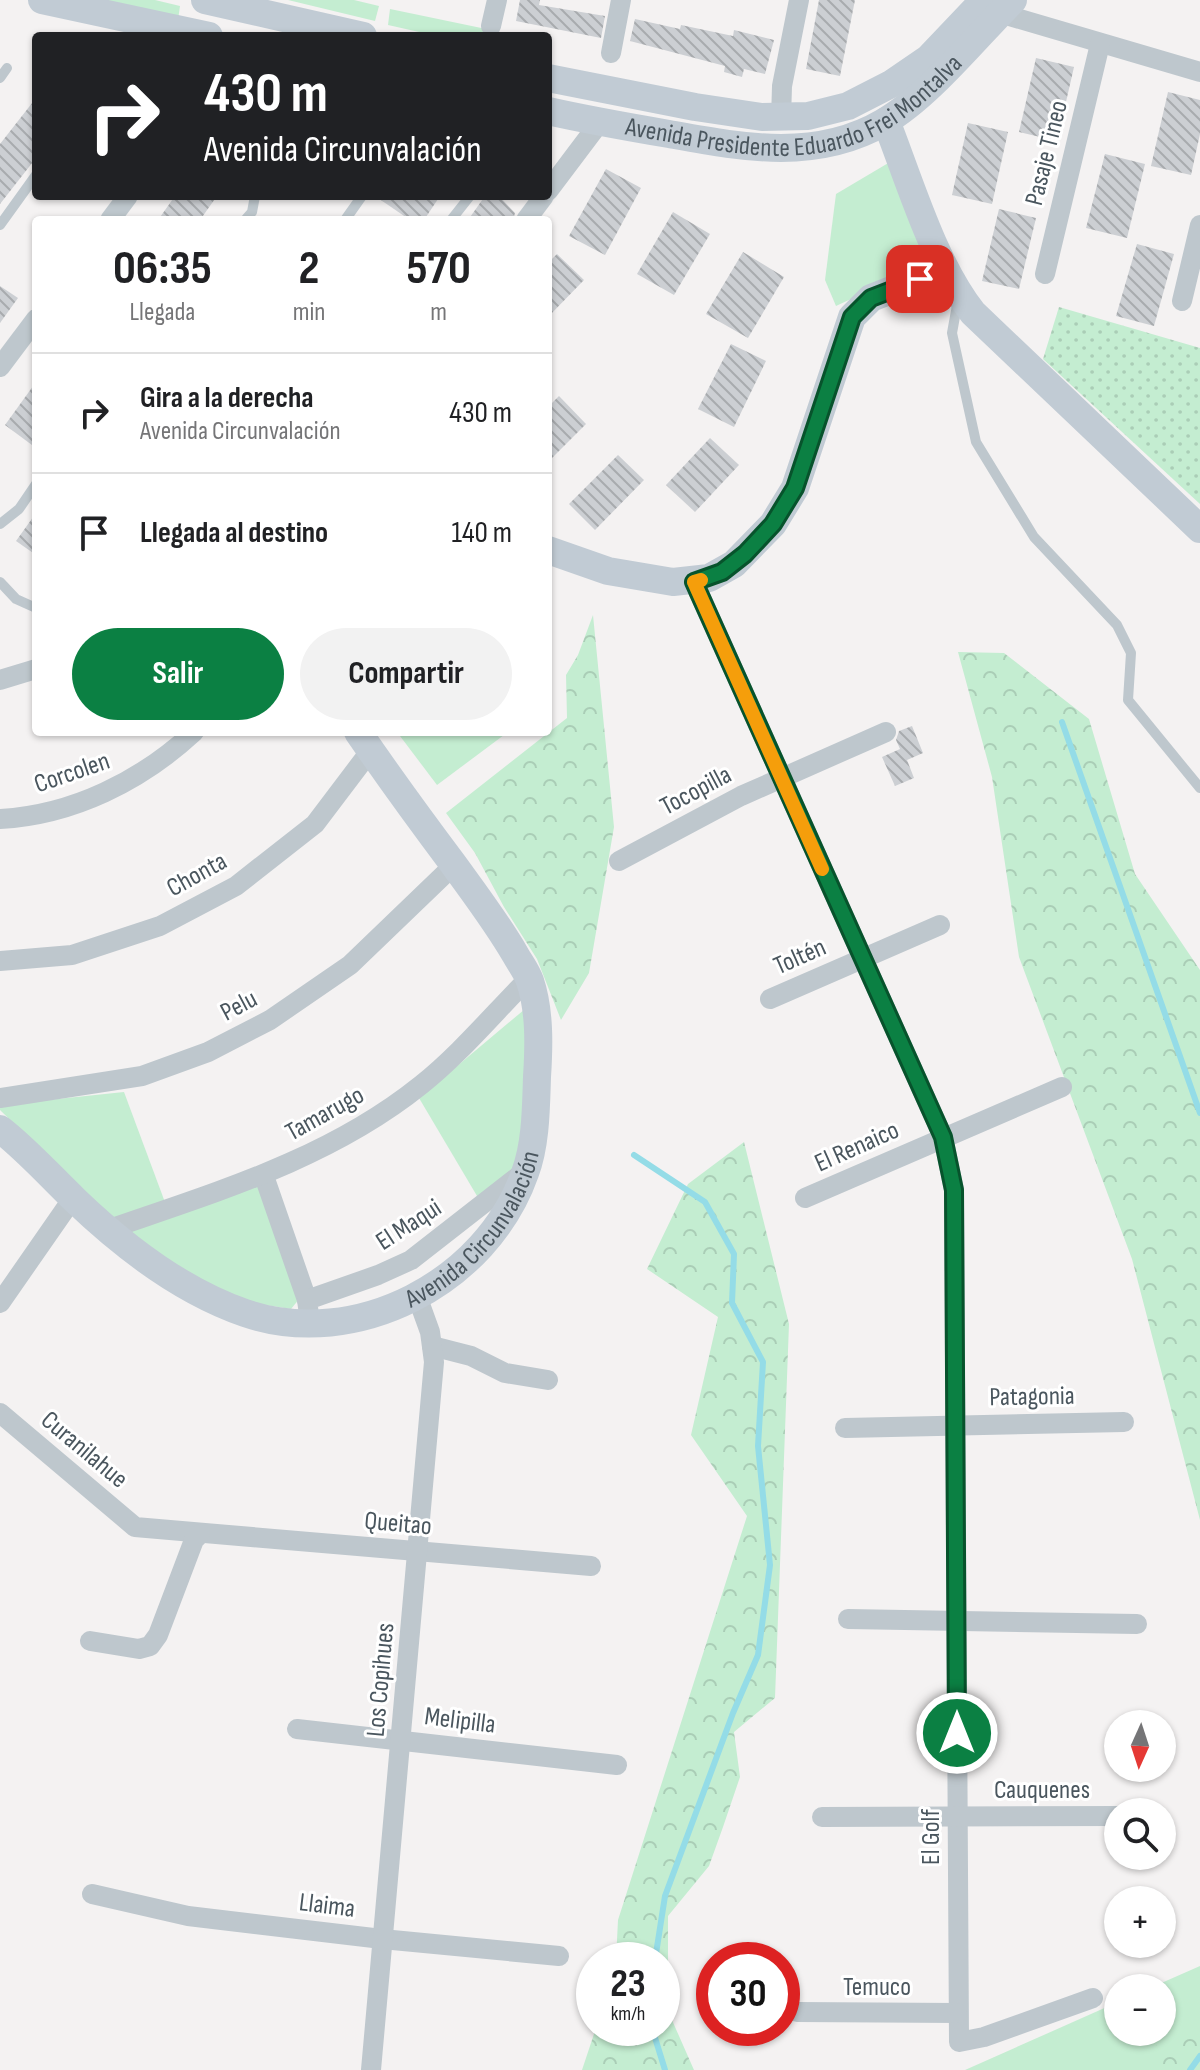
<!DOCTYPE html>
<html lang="es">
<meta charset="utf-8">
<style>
body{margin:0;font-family:"Sofia Sans Condensed",sans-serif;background:#f2f2f2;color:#202124;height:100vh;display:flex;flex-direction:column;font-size:30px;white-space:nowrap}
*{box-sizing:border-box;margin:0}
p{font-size:26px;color:#757577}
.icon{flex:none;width:44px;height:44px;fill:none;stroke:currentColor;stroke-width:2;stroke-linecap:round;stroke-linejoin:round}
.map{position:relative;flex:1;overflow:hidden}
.drawer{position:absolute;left:32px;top:216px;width:520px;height:520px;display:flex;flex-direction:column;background:#fff;border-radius:8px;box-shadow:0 2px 6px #0004}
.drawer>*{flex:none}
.guide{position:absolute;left:32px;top:32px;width:520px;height:168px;border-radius:8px;box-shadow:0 2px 6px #0004;background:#202124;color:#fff;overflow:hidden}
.needle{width:52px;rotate:183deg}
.fabs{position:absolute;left:1104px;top:1710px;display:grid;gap:16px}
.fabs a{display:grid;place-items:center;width:72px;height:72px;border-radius:50%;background:#fff;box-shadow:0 2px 6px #0004;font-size:40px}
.speed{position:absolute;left:576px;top:1942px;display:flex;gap:16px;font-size:40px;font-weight:700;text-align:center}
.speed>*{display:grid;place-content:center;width:104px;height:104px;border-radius:50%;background:#fff;box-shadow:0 2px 6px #0004;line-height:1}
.speed small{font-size:20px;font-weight:400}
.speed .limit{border:12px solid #d22;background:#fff;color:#111}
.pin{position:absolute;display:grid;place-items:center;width:68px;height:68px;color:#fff;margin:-34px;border-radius:16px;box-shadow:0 4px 12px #0006}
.me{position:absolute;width:88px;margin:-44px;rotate:0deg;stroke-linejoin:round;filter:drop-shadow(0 0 6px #0008)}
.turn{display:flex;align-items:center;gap:28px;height:168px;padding:0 40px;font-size:36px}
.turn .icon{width:104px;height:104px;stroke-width:2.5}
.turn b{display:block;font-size:56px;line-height:68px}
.eta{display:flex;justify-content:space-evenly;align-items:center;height:136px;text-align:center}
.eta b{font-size:48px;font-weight:700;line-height:56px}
.cta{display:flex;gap:16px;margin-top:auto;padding:16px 40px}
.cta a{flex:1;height:92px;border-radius:48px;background:#0b8043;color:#fff;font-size:32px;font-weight:700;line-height:92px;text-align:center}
.cta a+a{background:#f2f2f2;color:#202124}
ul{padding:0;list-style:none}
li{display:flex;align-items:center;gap:24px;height:120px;padding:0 40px;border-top:2px solid #e0e0e0}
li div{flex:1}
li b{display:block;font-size:30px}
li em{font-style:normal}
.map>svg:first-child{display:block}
.grass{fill:#c4edd1}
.forest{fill:url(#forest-crowns)}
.park{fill:url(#park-dots)}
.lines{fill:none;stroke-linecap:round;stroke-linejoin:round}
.stream{stroke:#94dce7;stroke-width:6}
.building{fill:url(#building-back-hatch)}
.lane{stroke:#bec7cd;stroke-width:10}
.street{stroke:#bec7cd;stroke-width:20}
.secondary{stroke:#c1cbd4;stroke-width:28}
.route-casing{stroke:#07532c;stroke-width:20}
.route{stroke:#0b8043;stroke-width:14}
.slow{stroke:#f59e0b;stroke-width:14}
.labels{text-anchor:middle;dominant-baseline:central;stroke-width:6;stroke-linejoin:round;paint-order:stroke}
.street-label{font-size:26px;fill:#4a565e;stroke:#fff}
</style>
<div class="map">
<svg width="1200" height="2070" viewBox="0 0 1200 2070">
<defs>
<pattern id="forest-crowns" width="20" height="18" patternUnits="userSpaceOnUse" patternTransform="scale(2)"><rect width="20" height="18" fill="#c4edd1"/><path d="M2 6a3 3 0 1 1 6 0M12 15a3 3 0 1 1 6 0" fill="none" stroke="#aacdb6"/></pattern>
<pattern id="park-dots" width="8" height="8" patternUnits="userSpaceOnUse" patternTransform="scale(2)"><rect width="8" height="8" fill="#c4edd1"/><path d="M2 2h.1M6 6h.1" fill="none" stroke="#aacdb6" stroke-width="1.8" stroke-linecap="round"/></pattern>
<pattern id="building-back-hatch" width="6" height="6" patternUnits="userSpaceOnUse" patternTransform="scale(2)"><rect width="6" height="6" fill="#cccfd3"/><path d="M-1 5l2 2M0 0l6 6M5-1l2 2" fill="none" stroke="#a8abae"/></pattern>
</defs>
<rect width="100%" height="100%" fill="#f4f2f2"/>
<!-- grass -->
<g class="grass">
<path d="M 93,0 L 155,0 L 180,6 L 178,20 Z"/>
<path d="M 288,0 L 354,0 L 379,6 L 375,21 Z"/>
<path d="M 390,9 L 491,30 L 489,36 L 437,36 L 388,25 Z"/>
<path d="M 890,162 L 928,263 L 836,306 L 825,280 L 836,194 Z"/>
<path d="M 397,732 L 508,732 L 437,785 Z"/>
<path d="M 525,1009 L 526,1108 L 516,1176 L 480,1201 L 419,1098 Z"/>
<path d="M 124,1092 L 166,1205 L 115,1222 L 0,1110 L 0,1105 Z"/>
<path d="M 259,1184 L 300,1298 L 291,1309 L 239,1301 L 170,1266 L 122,1230 Z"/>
<path d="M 1200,1966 L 1200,2070 L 965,2070 L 1118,2002 L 1118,2032 L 1162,2032 L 1162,1988 L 1150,1988 Z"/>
</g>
<!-- forest -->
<g class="forest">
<path d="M 593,615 L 614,827 L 589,973 L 561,1020 L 537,959 L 504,907 L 475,853 L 446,813 L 567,718 L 566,675 L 578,655 Z"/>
<path d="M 958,652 L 1004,653 L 1089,719 L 1135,874 L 1200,970 L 1200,1520 L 1132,1259 L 1019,957 L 992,777 Z"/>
<path d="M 744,1142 L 789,1324 L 775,1698 L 734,1732 L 740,1777 L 723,1827 L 709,1866 L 668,1916 L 668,2011 L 694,2070 L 582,2070 L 596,2028 L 662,2028 L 662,1960 L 616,1960 L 618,1920 L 747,1516 L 691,1435 L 718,1317 L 647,1269 L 688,1184 Z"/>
<path d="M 1200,2009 L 1200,2070 L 1166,2070 L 1154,2048 Z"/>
</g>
<!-- park -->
<path class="park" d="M 1059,307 L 1200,348 L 1200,504 L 1043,359 Z"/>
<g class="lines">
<!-- stream -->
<g class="stream">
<path d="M 1062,722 L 1200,1113"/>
<path d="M 634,1155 L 705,1202 L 734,1254 L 732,1303 L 763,1362 L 758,1446 L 770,1565 L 758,1655 L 733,1713 L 665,1896 L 655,1960"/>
<path d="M 652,2028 L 665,2070"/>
<path d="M 1190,2070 L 1200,2056"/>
</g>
</g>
<!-- building -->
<g class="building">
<path d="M 520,0 L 540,0 L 539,5 L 605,16 L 601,38 L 516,21 Z"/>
<path d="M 819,0 L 855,0 L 840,76 L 806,69 Z"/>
<path d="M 635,19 L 680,29 L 681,25 L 733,36 L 734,30 L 774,40 L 765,74 L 744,69 L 742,77 L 724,72 L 725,66 L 630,41 Z"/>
<path d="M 1036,58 L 1074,67 L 1057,141 L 1019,132 Z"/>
<path d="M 1168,92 L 1200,100 L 1200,134 L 1191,175 L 1151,166 Z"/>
<path d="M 36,98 L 36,158 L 0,204 L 0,144 Z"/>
<path d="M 968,123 L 1008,132 L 992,204 L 952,195 Z"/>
<path d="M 1105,154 L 1145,164 L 1127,238 L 1086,228 Z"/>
<path d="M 606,169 L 641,188 L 605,255 L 569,236 Z"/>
<path d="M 175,196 L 217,196 L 200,220 L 158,220 Z"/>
<path d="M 375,196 L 440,196 L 424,220 L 410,220 Z"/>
<path d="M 485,196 L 499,196 L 515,213 L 513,220 L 468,220 Z"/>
<path d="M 999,209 L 1036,218 L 1019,289 L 982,281 Z"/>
<path d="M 673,212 L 710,234 L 674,295 L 637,274 Z"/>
<path d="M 1137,244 L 1174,254 L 1154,326 L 1116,316 Z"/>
<path d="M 743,252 L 784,277 L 748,338 L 706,314 Z"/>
<path d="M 557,254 L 584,280 L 548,317 L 548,263 Z"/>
<path d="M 0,286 L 18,298 L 0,323 Z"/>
<path d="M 731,344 L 766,361 L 734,427 L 698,409 Z"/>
<path d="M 36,382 L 36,448 L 5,425 Z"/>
<path d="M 559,396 L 586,424 L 548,462 L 548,407 Z"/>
<path d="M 710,438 L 739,465 L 695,512 L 666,485 Z"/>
<path d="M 618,455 L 644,480 L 595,530 L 569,504 Z"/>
<path d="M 36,513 L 36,555 L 16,541 Z"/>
<path d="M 912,726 L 923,753 L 907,760 L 914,778 L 895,786 L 882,757 L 900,749 L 896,740 L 899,731 Z"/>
</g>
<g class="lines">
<!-- lane -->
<g class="lane">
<path d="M 0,78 L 7,68"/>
<path d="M 245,220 L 252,212 L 255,196"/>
<path d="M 345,220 L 362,196"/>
<path d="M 451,220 L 470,196"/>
<path d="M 0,225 L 36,175"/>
<path d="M 958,300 L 952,333 L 976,442 L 1034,537 L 1117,625 L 1131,653 L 1128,700 L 1200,788"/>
<path d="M 0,524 L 19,509 L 36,484"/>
<path d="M 0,582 L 16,599 L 36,608"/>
</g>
<!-- street -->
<g class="street">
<path d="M 989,10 L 1200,72"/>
<path d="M 491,26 L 497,0"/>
<path d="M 611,53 L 621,0"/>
<path d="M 781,119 L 782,86 L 799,0"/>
<path d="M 548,191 L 600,122"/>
<path d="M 110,220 L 128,196"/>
<path d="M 526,220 L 544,196"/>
<path d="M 1045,274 L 1100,44"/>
<path d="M 1182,301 L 1200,225"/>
<path d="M 0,367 L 36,319"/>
<path d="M 694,582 L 943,1137 L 954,1190 L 959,2042 L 984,2037 L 1093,1998"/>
<path d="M 0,680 L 36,669"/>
<path d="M 0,819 C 73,815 141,781 194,732"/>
<path d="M 619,861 L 741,796 L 886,732"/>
<path d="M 0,961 L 72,955 L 160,926 L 236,886 L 315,824 L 371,750"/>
<path d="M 770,999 L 940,925"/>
<path d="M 0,1098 L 142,1076 L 208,1052 L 270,1020 L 350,965 L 454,865"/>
<path d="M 264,1176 L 307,1300"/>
<path d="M 805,1198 L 1062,1087"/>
<path d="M 107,1230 C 216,1192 329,1159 421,1085 C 459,1055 494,1013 529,978"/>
<path d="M 0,1303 L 73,1198"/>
<path d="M 310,1322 L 307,1300 L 378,1275 L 411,1260 L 520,1175"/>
<path d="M 432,1346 L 471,1356 L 505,1373 L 548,1380"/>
<path d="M 0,1413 L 135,1527 L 591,1566"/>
<path d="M 845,1428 L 1124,1422"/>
<path d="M 848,1619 L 1137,1624"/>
<path d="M 90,1641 L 139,1649 L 150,1646 L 158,1635 L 194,1540 L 200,1534"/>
<path d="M 297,1729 L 617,1765"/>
<path d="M 822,1817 L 1118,1816"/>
<path d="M 92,1894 L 188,1916 L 382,1939 L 559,1956"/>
<path d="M 797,2012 L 957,2013"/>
<path d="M 371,2070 L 434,1362 L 430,1332 L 417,1296"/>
</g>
<!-- secondary -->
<g class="secondary">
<path d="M 42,0 L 209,36"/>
<path d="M 205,0 L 363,36"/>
<path d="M 548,78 L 695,107 L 762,117 L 808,116 L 848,106 L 891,84 L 929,58 L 984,0"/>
<path id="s1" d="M 548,111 C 588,120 628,127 669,134 C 741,147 816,162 884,122 C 928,97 976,37 1013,0"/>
<path d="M 886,121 C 910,182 933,262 973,313 L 1200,529"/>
<path d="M 548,550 L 608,571 L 673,582 L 709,578 L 734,564 L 773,524 L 795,488 L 852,317 L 871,298 L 945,269"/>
<path id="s2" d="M 0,1129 C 27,1150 50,1176 75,1200 C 123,1246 181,1291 245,1313 C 356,1351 487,1282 525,1173 C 536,1144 536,1107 537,1077 C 539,1046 540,1011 530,981 C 527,972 520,963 515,954 C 497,923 475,894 454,865 C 421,821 389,777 358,732"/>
</g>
</g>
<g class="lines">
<!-- route casing -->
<g class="route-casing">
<path id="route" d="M 920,279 L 871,298 L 852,317 L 795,488 L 773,524 L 745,554 L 722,572 L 694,582 L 943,1137 L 954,1190 L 957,1733"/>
</g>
<!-- route -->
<use href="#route" class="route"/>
<!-- slow -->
<path class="slow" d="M 701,580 L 694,582 L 822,869"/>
</g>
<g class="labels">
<!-- street labels -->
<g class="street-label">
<text stroke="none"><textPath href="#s1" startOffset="260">Avenida Presidente Eduardo Frei Montalva</textPath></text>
<text transform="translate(1047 153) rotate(-76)">Pasaje Tineo</text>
<text transform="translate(72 773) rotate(-19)">Corcolen</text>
<text transform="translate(696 791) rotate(-28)">Tocopilla</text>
<text transform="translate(197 875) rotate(-29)">Chonta</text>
<text transform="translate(800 957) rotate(-24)">Toltén</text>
<text transform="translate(239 1006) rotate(-28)">Pelu</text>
<text transform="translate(325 1114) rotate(-29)">Tamarugo</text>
<text transform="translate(857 1147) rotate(-24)">El Renaico</text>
<text stroke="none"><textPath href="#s2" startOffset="576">Avenida Circunvalación</textPath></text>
<text transform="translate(409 1225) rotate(-33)">El Maqui</text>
<text transform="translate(1032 1397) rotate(-1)">Patagonia</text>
<text transform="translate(84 1450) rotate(40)">Curanilahue</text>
<text transform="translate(398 1524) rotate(5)">Queitao</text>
<text transform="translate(381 1680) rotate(-85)">Los Copihues</text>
<text transform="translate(460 1721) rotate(7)">Melipilla</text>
<text x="1042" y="1790">Cauquenes</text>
<text transform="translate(931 1837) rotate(-90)">El Golf</text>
<text transform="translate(327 1906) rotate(7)">Llaima</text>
<text x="877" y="1987">Temuco</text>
</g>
</g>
</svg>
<div class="fabs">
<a><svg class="needle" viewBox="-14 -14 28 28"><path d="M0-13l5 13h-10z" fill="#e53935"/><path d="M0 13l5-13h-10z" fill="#757577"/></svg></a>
<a><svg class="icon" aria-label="search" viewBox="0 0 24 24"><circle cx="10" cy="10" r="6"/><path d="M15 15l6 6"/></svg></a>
<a>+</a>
<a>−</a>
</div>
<div class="speed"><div>23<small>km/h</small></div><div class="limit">30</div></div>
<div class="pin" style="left:920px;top:279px;background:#d93025"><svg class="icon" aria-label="arrive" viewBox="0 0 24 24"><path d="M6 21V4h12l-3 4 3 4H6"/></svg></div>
<svg class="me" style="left:957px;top:1733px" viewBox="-20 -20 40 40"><circle r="17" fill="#0b8043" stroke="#fff" stroke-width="3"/><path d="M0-11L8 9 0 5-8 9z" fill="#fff"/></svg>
<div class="guide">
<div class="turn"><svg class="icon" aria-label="right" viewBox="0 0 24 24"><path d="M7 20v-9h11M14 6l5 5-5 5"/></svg><div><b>430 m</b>Avenida Circunvalación</div></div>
</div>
<section class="drawer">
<div class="eta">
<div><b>06:35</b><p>Llegada</p></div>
<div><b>2</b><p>min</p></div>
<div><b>570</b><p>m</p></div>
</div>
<ul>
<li><svg class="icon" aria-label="right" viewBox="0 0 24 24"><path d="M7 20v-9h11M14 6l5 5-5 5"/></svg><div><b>Gira a la derecha</b><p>Avenida Circunvalación</p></div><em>430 m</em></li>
<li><svg class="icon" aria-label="arrive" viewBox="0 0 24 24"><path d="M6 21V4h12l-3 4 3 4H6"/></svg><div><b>Llegada al destino</b></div><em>140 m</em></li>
</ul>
<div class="cta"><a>Salir</a><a>Compartir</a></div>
</section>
</div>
